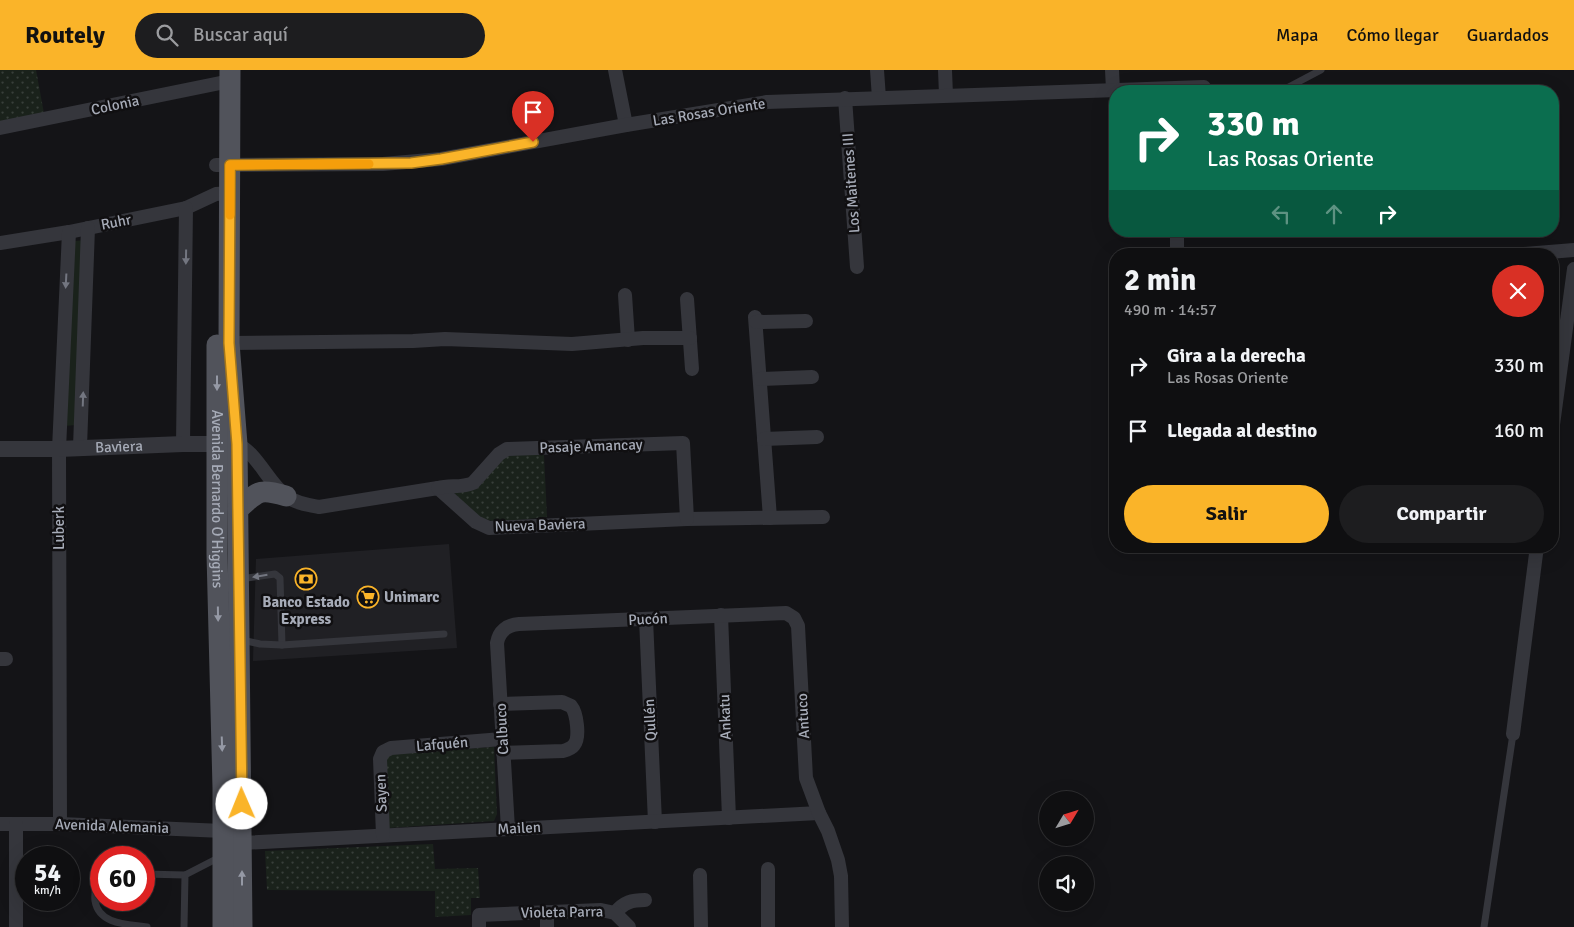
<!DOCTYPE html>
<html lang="es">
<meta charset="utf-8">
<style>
body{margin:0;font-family:Signika,sans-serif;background:#1d1d1f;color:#f1f3f6;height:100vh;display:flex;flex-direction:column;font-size:19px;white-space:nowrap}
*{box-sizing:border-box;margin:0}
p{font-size:16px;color:#9b9c9f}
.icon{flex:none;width:28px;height:28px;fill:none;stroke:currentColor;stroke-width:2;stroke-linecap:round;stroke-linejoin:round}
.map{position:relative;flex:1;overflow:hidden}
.details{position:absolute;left:1109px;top:178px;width:450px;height:305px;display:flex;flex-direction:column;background:#0f0f11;border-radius:20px;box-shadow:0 5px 20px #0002,0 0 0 1px #2f2f31}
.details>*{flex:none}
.guide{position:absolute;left:1109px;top:15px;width:450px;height:152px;border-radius:20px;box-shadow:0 5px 20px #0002,0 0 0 1px #2f2f31;background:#0b6e4f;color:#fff;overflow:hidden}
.needle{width:32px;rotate:52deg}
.tools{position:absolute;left:1039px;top:721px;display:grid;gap:10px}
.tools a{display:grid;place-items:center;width:55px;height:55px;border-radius:50%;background:#0f0f11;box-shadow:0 5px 20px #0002,0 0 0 1px #2f2f31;font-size:25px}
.speed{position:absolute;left:15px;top:776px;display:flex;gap:10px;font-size:25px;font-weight:700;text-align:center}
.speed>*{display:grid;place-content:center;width:65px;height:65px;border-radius:50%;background:#0f0f11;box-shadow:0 5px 20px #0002,0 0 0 1px #2f2f31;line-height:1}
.speed small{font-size:12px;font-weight:400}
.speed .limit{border:8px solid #d22;background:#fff;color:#111}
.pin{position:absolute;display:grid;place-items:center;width:42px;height:42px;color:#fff;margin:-51px -21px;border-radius:50% 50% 50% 0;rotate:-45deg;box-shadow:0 0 5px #0007}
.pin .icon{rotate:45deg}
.me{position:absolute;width:55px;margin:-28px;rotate:359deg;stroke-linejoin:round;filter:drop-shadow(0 0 4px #0008)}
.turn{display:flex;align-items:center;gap:18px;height:105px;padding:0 15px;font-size:22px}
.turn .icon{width:65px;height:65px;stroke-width:2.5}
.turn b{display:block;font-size:35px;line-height:42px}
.lanes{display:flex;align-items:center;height:48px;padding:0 15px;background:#0003;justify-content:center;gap:25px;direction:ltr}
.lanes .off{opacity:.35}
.round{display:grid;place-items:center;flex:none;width:52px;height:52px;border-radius:26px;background:#1d1d1f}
.head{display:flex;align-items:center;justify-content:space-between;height:85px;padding:0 15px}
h1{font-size:30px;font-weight:700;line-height:38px}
.action{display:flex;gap:10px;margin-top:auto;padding:10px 15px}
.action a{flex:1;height:58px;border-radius:30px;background:#fab429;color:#111;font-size:20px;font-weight:700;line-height:58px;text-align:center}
.action a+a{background:#1d1d1f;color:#f1f3f6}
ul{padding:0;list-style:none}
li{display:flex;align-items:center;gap:15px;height:65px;padding:0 15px}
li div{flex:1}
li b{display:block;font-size:19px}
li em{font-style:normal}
header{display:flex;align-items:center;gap:30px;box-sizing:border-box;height:70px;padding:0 25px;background:#fab429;color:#111}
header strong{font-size:24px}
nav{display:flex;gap:28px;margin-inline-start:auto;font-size:18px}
.search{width:350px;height:45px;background:#1d1d1f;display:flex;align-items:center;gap:12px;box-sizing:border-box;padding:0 18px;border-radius:28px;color:#9b9c9f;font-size:19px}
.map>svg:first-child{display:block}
.built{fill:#202024}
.green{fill:#1a221b}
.park{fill:url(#park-dots)}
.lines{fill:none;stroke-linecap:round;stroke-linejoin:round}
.service{stroke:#35363c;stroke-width:7}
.minor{stroke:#35363c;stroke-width:14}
.tertiary{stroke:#35363c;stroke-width:16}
.primary{stroke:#51535b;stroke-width:21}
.oneway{fill:#737680}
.oneway2{fill:#9599a5}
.route-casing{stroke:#a2751b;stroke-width:12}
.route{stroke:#fab429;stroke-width:9}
.slow{stroke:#f59e0b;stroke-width:9}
.labels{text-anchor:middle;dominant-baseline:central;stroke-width:5;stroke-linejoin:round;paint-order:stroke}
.street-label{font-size:15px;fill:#a6abb7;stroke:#100f11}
.poi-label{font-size:15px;font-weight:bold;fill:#a6abb7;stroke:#100f11;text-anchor:start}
</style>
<header>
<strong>Routely</strong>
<div class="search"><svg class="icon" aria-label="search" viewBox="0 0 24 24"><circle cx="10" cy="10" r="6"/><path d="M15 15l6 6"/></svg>Buscar aquí</div>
<nav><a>Mapa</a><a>Cómo llegar</a><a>Guardados</a></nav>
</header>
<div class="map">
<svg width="1574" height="857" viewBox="0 0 1574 857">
<defs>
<pattern id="park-dots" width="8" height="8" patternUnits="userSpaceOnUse" patternTransform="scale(1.25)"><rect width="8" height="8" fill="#1a221b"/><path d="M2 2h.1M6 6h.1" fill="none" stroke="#383f3a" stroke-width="1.8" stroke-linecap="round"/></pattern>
</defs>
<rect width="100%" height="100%" fill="#141417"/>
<!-- built -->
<path class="built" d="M 449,474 L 457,578 L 253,591 L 256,489 Z"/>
<!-- green -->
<path class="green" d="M 85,170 L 77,355 L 65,356 L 75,171 Z"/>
<!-- park -->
<g class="park">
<path d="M 0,0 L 36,0 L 45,49 L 0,58 Z"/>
<path d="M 507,385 L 544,385 L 547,447 L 497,452 L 480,448 L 453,422 L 477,419 L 500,390 Z"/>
<path d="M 494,677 L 497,744 L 494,751 L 388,758 L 385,688 L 391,684 Z"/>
<path d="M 433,774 L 435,799 L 478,798 L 480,828 L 471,828 L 471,845 L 435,847 L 435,821 L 267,820 L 265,781 Z"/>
</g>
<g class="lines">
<!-- service -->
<g class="service">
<path d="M 1204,17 L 1223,21"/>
<path d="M 1283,20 L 1321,0"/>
<path d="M 240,509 L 275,504 L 280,508 L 282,575"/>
<path d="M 242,570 L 260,574 L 282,575 L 444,564"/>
<path d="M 144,804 L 185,805"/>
<path d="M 101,810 C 96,816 94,823 95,831 C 99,855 128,854 147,857"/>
<path d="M 184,857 L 185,805 L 220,787"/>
<path d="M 1484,857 L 1513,664"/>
</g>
<!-- minor -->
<g class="minor">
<path d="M 615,0 L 626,55"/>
<path d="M 877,0 L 879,28"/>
<path d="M 945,0 L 946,25"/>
<path d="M 1112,0 L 1113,20"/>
<path d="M 845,28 L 857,197"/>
<path d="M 0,58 L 230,11"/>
<path d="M 216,95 L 383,94 L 441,89 L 626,55 L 767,32 L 1204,17"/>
<path d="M 1177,161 L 1177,184"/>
<path d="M 0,173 L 69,162 L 186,138 L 216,124 L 230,123"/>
<path d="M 1524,184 L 1574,180"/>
<path d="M 625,225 L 628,270"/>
<path d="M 687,229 L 692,299"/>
<path d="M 755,247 L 770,448"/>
<path d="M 756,252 L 806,251"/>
<path d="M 229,273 L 413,271 L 445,269 L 572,274 L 643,268 L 690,268"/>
<path d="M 760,309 L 812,307"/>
<path d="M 1552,362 L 1574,199"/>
<path d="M 764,369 L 817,367"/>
<path d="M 183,374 L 186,138"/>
<path d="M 237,374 C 258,384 267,411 286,426 C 295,433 308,435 319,437 L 438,418 L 476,452 L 489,458 L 687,449 L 823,447"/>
<path d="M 80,377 L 88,158"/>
<path d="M 438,418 C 450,415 462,418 473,413 L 499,384 L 507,379 L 683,373 L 687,449"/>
<path d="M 721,545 L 729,748"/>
<path d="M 646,549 L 655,752"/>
<path d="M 0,589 L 6,589"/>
<path d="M 500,634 L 562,632 L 571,636 C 577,643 580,668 574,675 C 571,679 567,680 563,681 L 503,683"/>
<path d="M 1513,664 L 1537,476"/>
<path d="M 0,754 L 60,754 L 223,761 L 242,773 L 819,743"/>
<path d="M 60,754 L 59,379 L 69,162"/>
<path d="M 508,759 L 497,573 C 499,561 507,555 519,554 L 786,543 L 794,548 L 798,556 L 806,708 L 819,743 L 828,761 L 838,790 L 841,806 L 842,857"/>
<path d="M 383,765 L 380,689 L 383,682 L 391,678 L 502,669"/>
<path d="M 700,805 L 701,857"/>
<path d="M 547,842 L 547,857"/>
<path d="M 615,843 C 624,832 632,830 645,830"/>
<path d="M 16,857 L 16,754"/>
<path d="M 479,857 L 479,845 L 601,840 L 615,843 L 629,857"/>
<path d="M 768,857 L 768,799"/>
</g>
<!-- tertiary -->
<path class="tertiary" id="s1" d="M 0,379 L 59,379 L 183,374 L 227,374"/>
<!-- primary -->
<g class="primary">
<path d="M 230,0 L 229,273 L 237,374 L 242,857"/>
<path id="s2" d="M 217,275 L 217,484 L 223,718 L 223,857"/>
<path d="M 238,439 C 259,421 258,418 286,426"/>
</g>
</g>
<!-- one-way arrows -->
<defs><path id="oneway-solid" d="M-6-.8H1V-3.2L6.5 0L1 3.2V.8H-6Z" transform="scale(1.25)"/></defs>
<g class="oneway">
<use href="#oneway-solid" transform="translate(186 187) rotate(91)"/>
<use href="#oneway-solid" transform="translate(66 211) rotate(93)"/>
<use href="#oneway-solid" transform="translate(83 329) rotate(-88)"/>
<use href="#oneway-solid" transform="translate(260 506) rotate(171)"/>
</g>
<g class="oneway2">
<use href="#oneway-solid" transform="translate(217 313) rotate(90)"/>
<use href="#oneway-solid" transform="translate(218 544) rotate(89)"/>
<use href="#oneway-solid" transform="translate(222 674) rotate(88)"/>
<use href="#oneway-solid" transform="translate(242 808) rotate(-90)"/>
</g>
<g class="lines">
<!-- route casing -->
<g class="route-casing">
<path id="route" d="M 242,734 L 237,374 L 229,273 L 230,95 L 411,93 L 441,89 L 533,72"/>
</g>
<!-- route -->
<use href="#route" class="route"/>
<!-- slow -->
<path class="slow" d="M 230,145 L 230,95 L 369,94"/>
</g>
<!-- icons -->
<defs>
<g id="bank-ring" transform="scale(1.125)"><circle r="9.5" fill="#100f11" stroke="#fab429" stroke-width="1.5"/><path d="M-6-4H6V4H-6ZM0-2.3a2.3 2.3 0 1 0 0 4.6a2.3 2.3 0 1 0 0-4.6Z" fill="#fab429"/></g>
<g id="supermarket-ring" transform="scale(1.125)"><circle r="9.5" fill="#100f11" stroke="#fab429" stroke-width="1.5"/><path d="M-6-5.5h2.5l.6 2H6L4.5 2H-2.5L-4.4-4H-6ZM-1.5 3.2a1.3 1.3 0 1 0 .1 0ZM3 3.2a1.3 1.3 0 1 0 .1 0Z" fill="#fab429"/></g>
</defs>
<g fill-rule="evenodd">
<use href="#bank-ring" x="306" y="509"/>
<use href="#supermarket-ring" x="368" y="527"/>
</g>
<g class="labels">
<!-- street labels -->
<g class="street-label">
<text transform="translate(115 35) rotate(-12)">Colonia</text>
<text transform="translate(709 42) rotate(-9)">Las Rosas Oriente</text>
<text transform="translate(851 113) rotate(-94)">Los Maitenes III</text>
<text transform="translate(116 152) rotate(-11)">Ruhr</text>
<text stroke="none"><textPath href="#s1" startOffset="119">Baviera</textPath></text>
<text transform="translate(591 376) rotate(-2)">Pasaje Amancay</text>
<text stroke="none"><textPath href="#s2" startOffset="154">Avenida Bernardo O'Higgins</textPath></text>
<text transform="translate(540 455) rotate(-2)">Nueva Baviera</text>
<text transform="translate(59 458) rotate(-90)">Luberk</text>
<text transform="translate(648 549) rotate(-3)">Pucón</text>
<text transform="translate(803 646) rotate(-93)">Antuco</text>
<text transform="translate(725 647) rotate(-92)">Ankatu</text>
<text transform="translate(650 650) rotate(-93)">Qullén</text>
<text transform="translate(502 659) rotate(-93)">Calbuco</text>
<text transform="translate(442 674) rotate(-5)">Lafquén</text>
<text transform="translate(381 723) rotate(-92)">Sayen</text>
<text transform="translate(112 756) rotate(2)">Avenida Alemania</text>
<text transform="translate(519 758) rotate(-3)">Mailen</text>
<text transform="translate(562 842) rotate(-1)">Violeta Parra</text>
</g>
<!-- poi labels -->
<g class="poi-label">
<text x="384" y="527">Unimarc</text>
<text x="306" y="532" text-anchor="middle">Banco Estado<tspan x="306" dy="17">Express</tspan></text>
</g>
</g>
</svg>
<div class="tools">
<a><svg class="needle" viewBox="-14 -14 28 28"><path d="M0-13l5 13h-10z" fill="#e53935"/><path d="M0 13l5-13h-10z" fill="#9b9c9f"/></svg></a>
<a><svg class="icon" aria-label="sound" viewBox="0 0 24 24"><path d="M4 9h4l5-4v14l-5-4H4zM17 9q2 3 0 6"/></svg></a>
</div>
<div class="speed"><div>54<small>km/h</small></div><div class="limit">60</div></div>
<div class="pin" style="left:533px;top:72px;background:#d93025"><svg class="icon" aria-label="arrive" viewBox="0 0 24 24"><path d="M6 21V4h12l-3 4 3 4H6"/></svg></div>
<svg class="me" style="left:242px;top:734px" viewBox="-20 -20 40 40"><circle r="19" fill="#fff"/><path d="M0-13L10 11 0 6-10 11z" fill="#fab429"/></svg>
<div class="guide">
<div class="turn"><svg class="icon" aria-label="right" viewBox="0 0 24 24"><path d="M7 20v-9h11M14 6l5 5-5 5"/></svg><div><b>330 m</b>Las Rosas Oriente</div></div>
<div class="lanes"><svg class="icon off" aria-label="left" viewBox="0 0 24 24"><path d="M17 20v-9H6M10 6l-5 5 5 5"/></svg><svg class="icon off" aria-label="ahead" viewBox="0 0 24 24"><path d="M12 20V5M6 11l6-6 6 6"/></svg><svg class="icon" aria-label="right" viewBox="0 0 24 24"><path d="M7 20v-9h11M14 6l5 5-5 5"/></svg></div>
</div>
<section class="details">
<div class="head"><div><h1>2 min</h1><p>490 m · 14:57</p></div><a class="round" style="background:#d93025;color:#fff"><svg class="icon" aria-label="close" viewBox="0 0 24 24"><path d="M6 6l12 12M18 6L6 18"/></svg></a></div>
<ul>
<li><svg class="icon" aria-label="right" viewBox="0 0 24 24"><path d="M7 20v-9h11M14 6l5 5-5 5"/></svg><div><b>Gira a la derecha</b><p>Las Rosas Oriente</p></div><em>330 m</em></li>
<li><svg class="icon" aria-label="arrive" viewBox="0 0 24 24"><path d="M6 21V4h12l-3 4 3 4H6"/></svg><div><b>Llegada al destino</b></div><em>160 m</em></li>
</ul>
<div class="action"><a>Salir</a><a>Compartir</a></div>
</section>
</div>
